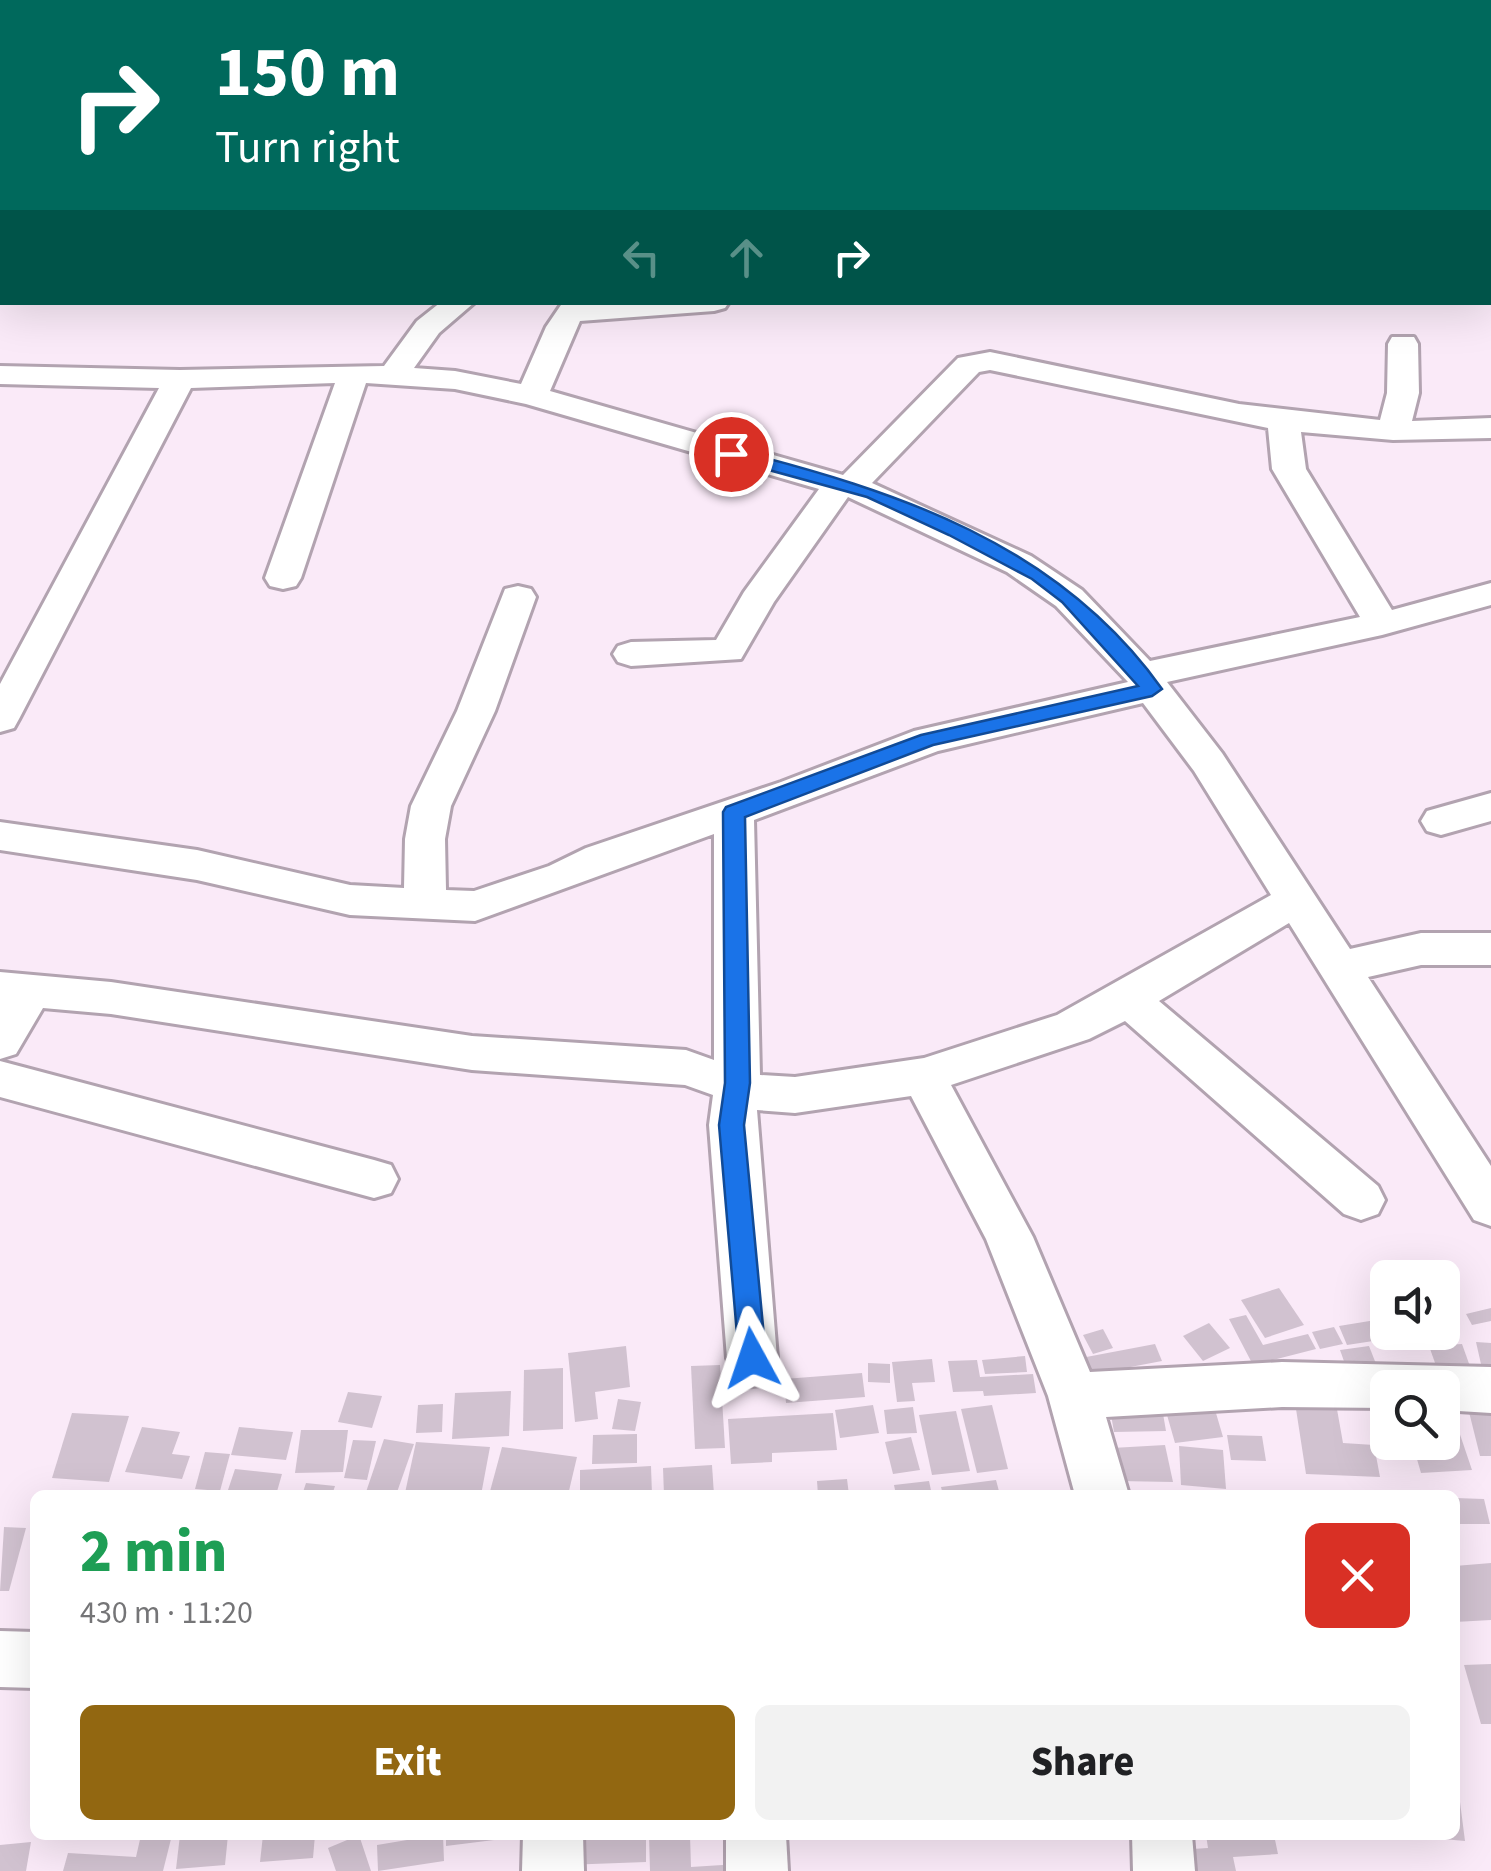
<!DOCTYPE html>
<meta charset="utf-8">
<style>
body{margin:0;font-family:"Source Sans 3",sans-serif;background:#f2f2f2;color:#202124;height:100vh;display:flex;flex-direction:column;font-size:38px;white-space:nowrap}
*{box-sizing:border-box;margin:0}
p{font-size:32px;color:#757577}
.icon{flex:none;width:55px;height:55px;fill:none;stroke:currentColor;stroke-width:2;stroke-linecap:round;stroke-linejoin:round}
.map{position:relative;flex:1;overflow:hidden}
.details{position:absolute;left:30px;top:1490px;width:1430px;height:350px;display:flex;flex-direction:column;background:#fff;border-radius:15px;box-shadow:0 10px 40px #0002}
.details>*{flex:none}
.banner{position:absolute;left:0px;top:0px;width:1492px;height:305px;box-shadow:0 10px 40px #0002;background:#00695c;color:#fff;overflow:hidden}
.tools{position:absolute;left:1370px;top:1260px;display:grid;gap:20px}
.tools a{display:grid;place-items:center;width:90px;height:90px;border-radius:15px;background:#fff;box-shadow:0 10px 40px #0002;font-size:50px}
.pin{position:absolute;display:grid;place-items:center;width:85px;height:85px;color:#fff;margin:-42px;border:5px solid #fff;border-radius:50%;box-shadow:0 2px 10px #0007}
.me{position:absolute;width:110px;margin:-55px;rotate:355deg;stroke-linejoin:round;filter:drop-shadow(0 0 8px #0008)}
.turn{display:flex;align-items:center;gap:35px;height:210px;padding:0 50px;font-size:45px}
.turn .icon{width:130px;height:130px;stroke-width:2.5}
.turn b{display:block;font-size:70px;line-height:85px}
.lanes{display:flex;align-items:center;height:95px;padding:0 50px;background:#0003;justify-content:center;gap:50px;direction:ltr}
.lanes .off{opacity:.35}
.round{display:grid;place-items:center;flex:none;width:105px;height:105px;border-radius:15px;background:#f2f2f2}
.head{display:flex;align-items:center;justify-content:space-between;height:170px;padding:0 50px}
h1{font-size:60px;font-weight:800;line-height:75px;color:#1e9e55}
.cta{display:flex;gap:20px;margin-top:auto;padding:20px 50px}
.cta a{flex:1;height:115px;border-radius:15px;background:#926711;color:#fff;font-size:40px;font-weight:800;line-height:115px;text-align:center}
.cta a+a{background:#f2f2f2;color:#202124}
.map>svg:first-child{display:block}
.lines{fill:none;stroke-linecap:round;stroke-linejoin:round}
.river{fill:#7aa0ab;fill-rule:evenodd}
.building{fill:#d1c2d0}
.minor-casing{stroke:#b2a3b0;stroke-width:6}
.major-casing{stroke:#d5d4d5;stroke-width:6}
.minor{fill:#fff;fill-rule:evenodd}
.major{fill:#f9dcb2;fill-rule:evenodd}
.route{fill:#1a73e8;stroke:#114b97;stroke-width:2.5}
</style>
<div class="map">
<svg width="1491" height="1871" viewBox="0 0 1491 1871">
<rect width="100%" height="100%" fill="#faeaf8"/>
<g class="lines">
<!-- river -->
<g class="river">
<path d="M 1106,0 L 1137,0 L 1139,2 L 1108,2 Z"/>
<rect x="1490" y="134" width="1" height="20"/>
<rect x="0" y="184" width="2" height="20"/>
</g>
</g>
<!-- building -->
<g class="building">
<path d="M 1279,1288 L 1304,1325 L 1265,1338 L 1241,1300 Z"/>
<path d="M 1491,1308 L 1491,1321 L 1472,1325 L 1466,1314 Z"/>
<path d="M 1246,1315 L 1263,1345 L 1308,1334 L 1316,1349 L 1253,1365 L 1229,1319 Z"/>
<path d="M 1388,1318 L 1388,1332 L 1405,1332 L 1406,1336 L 1347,1345 L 1339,1326 Z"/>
<path d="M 1209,1323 L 1230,1348 L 1203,1361 L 1183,1336 Z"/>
<path d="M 1334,1327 L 1343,1344 L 1320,1349 L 1312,1332 Z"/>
<path d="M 1103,1329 L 1113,1348 L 1093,1354 L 1083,1335 Z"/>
<path d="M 1476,1342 L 1491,1343 L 1491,1382 L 1485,1382 Z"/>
<path d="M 1155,1344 L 1162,1361 L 1088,1375 L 1081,1358 Z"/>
<path d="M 1462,1344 L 1472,1372 L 1439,1374 L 1429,1346 Z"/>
<path d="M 626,1346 L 630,1387 L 595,1392 L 598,1419 L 575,1422 L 568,1353 Z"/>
<path d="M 1369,1346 L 1380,1374 L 1350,1378 L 1340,1350 Z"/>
<path d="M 1025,1356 L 1027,1372 L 985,1374 L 982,1360 Z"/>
<path d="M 775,1357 L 781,1385 L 732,1392 L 727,1364 Z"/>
<path d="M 932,1359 L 935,1382 L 912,1383 L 915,1401 L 897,1402 L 892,1362 Z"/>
<path d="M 977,1360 L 980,1377 L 1033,1374 L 1036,1393 L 984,1396 L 983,1391 L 953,1392 L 948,1361 Z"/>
<path d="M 868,1363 L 890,1364 L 890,1383 L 868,1382 Z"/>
<path d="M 720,1365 L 725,1448 L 695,1449 L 691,1366 Z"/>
<path d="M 563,1368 L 563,1429 L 523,1431 L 524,1370 Z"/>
<path d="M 862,1373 L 865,1397 L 786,1403 L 784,1379 Z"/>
<path d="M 511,1391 L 509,1436 L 452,1439 L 455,1393 Z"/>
<path d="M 348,1392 L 382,1396 L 372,1428 L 338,1422 Z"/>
<path d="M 1442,1393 L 1446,1393 L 1472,1470 L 1421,1473 L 1412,1442 L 1442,1442 Z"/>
<path d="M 1211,1396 L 1223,1437 L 1175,1443 L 1163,1401 Z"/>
<path d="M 1294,1396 L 1335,1398 L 1343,1443 L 1374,1445 L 1380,1477 L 1306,1474 Z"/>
<path d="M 1465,1396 L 1491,1397 L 1491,1456 L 1480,1456 Z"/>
<path d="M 618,1399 L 641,1402 L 635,1431 L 612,1429 Z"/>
<path d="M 1161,1402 L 1166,1431 L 1114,1432 L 1109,1403 Z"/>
<path d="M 443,1404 L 442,1432 L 416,1433 L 418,1405 Z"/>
<path d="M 873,1405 L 879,1433 L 840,1438 L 835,1410 Z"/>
<path d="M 992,1405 L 1008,1469 L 977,1473 L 961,1409 Z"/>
<path d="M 913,1407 L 917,1433 L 887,1434 L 884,1410 Z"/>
<path d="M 956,1411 L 970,1471 L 932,1475 L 919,1415 Z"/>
<path d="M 72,1413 L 129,1416 L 109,1482 L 52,1478 Z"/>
<path d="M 833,1413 L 837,1450 L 772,1453 L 772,1462 L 731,1464 L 728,1419 Z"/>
<path d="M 142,1427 L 180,1432 L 172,1454 L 190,1456 L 182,1479 L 125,1472 Z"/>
<path d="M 239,1427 L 293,1432 L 286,1460 L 231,1455 Z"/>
<path d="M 301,1430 L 348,1430 L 343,1472 L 295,1473 Z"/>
<path d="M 637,1434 L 637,1463 L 592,1464 L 593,1435 Z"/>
<path d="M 1227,1435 L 1262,1436 L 1266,1461 L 1231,1460 Z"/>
<path d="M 911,1437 L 920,1470 L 893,1474 L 885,1442 Z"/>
<path d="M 384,1439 L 414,1444 L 396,1495 L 365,1495 Z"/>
<path d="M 353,1440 L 376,1441 L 367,1480 L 344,1478 Z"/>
<path d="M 416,1442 L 490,1447 L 481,1495 L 405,1493 Z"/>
<path d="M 1165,1445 L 1173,1482 L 1119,1481 L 1112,1448 Z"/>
<path d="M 1179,1446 L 1223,1450 L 1226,1489 L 1181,1485 Z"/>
<path d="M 502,1447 L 577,1457 L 568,1495 L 489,1495 Z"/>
<path d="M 205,1452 L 230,1454 L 220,1491 L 195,1489 Z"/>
<path d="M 712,1465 L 714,1495 L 664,1495 L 663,1468 Z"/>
<path d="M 651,1466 L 652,1495 L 580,1495 L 580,1470 Z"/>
<path d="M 235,1469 L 282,1474 L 276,1495 L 227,1493 Z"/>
<path d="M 847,1479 L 849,1495 L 818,1495 L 817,1481 Z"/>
<path d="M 996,1480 L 1000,1495 L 943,1495 L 941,1487 Z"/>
<path d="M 929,1481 L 932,1495 L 896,1495 L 894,1485 Z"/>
<path d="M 306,1483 L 335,1486 L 332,1495 L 302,1495 Z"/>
<path d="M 1455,1498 L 1484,1499 L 1490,1524 L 1460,1524 Z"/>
<path d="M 4,1527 L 26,1528 L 9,1591 L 0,1591 Z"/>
<path d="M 1491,1563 L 1491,1620 L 1455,1622 L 1455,1566 Z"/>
<path d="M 1491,1664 L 1491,1724 L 1481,1724 L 1464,1665 Z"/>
<path d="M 1455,1802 L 1460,1802 L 1465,1841 L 1432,1838 L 1455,1835 Z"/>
<path d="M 141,1835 L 172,1835 L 163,1871 L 63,1871 L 68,1853 L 136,1857 Z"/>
<path d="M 180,1835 L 228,1835 L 225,1865 L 176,1869 Z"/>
<path d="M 263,1835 L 315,1835 L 313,1858 L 260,1862 Z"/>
<path d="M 359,1835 L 371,1871 L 336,1871 L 328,1848 Z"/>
<path d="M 413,1835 L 443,1835 L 444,1861 L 378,1871 L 377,1845 L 413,1839 Z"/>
<path d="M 446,1835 L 517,1835 L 517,1837 L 446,1846 Z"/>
<path d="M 566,1835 L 646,1835 L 646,1862 L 565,1865 Z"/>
<path d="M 649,1835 L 690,1835 L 691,1867 L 738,1864 L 738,1871 L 650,1871 Z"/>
<path d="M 1206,1835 L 1274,1835 L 1278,1854 L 1233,1857 L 1236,1871 L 1181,1871 L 1177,1850 L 1208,1848 Z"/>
<path d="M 31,1842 L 26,1871 L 0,1871 L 0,1845 Z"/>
</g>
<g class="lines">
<!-- minor casing -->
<g class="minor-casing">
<g id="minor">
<path d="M 552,0 L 581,0 L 582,2 L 554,2 Z"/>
<path d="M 1176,0 L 1200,0 L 1201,2 L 1177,2 Z"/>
<path d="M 0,78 L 2,79 L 2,95 L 0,94 Z"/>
<rect x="1490" y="161" width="1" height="16"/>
<path d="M 441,302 L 475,302 L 439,333 L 414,368 L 455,371 L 521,384 L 546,327 L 563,302 L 729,302 L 725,308 L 714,311 L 580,321 L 550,391 L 843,475 L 958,358 L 990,352 L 1239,404 L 1380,420 L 1387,393 L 1388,344 L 1392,337 L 1414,337 L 1418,344 L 1419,393 L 1412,421 L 1491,418 L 1491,438 L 1393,440 L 1301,432 L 1306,469 L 1392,610 L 1491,583 L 1491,605 L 1382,635 L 1167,682 L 1222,753 L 1350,949 L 1421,933 L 1491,933 L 1491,965 L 1421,965 L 1368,977 L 1491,1166 L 1491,1226 L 1474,1220 L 1289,923 L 1159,1001 L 1378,1186 L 1385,1200 L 1378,1214 L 1361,1220 L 1344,1214 L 1125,1021 L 1089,1039 L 951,1085 L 1033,1237 L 1090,1372 L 1282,1362 L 1491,1367 L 1491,1413 L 1442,1410 L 1442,1388 L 1388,1388 L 1388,1408 L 1282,1407 L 1106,1417 L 1129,1495 L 1075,1495 L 1048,1396 L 986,1239 L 911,1096 L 795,1113 L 757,1110 L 777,1358 L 770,1374 L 752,1380 L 734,1374 L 727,1358 L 709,1125 L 713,1095 L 685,1085 L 472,1070 L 111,1014 L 43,1008 L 16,1054 L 0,1059 L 0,972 L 111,982 L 472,1036 L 686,1050 L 714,1060 L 714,834 L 475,921 L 350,915 L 197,880 L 0,850 L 0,822 L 197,850 L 350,885 L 404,888 L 405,839 L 411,806 L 457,711 L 505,589 L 518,586 L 531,589 L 536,597 L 495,711 L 451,806 L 445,839 L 446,890 L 474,891 L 549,866 L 586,848 L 781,782 L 914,731 L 1128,682 L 1056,606 L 1007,572 L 848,497 L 774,602 L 741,659 L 631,666 L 618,662 L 613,654 L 618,646 L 631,642 L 716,640 L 744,592 L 819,489 L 526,404 L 455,389 L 366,383 L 301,578 L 296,586 L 283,589 L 270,586 L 265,578 L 335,383 L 191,388 L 19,719 L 14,728 L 0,732 L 0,684 L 159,388 L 0,384 L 0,366 L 180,370 L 384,366 L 417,321 ZM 990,370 L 1268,428 L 1272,469 L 1360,617 L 1150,661 L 1082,590 L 1031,556 L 872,483 L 979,372 ZM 1143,703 L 1194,771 L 1271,895 L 1057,1015 L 924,1058 L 795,1077 L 760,1075 L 754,820 L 938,751 Z"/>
<path d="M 1491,793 L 1491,821 L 1441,835 L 1427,831 L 1421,821 L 1427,811 Z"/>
<path d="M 0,1061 L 374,1160 L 391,1165 L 398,1179 L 391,1193 L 374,1198 L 0,1097 Z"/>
<path d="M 0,1631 L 35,1632 L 35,1688 L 0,1687 Z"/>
<path d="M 523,1835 L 583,1835 L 584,1871 L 522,1871 Z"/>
<path d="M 726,1835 L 786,1835 L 788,1871 L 726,1871 Z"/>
<path d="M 1132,1835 L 1192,1835 L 1195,1871 L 1133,1871 Z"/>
</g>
</g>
<!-- major casing -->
<g class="major-casing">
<path id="major" d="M 2,213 L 2,237 L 0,238 L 0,214 Z"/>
</g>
<!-- minor -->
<use href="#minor" class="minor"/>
<!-- major -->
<use href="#major" class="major"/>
</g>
<!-- route -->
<path class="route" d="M 731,449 C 897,491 1058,543 1162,689 L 1152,696 L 933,745 L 745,817 L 750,1083 L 744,1125 L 766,1358 L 762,1366 L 752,1370 L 743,1366 L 739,1358 L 719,1125 L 725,1083 L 723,812 L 726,807 L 921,735 L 1138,686 L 1062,602 L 1032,579 L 949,535 L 867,497 L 725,458 L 722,454 Z"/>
</svg>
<div class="tools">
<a><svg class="icon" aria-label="sound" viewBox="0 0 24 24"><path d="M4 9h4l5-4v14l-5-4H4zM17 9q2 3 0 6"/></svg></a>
<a><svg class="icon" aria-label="search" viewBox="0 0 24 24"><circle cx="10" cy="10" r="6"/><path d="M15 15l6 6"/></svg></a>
</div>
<div class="pin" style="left:731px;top:454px;background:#d93025"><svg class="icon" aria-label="arrive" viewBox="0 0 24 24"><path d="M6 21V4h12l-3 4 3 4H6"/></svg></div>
<svg class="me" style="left:752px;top:1358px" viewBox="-20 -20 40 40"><path d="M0-17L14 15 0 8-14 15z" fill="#1a73e8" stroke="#fff" stroke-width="4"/></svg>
<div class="banner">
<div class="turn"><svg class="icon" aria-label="right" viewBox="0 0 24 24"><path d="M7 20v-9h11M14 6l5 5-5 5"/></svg><div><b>150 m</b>Turn right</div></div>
<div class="lanes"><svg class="icon off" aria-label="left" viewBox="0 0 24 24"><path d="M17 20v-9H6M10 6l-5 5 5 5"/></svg><svg class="icon off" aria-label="ahead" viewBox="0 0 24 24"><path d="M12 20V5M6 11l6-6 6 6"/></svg><svg class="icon" aria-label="right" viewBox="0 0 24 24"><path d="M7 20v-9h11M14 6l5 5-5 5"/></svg></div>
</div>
<section class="details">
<div class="head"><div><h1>2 min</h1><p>430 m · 11:20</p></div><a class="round" style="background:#d93025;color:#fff"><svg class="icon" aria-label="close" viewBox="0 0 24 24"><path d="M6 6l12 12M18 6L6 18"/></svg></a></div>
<div class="cta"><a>Exit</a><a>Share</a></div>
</section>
</div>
